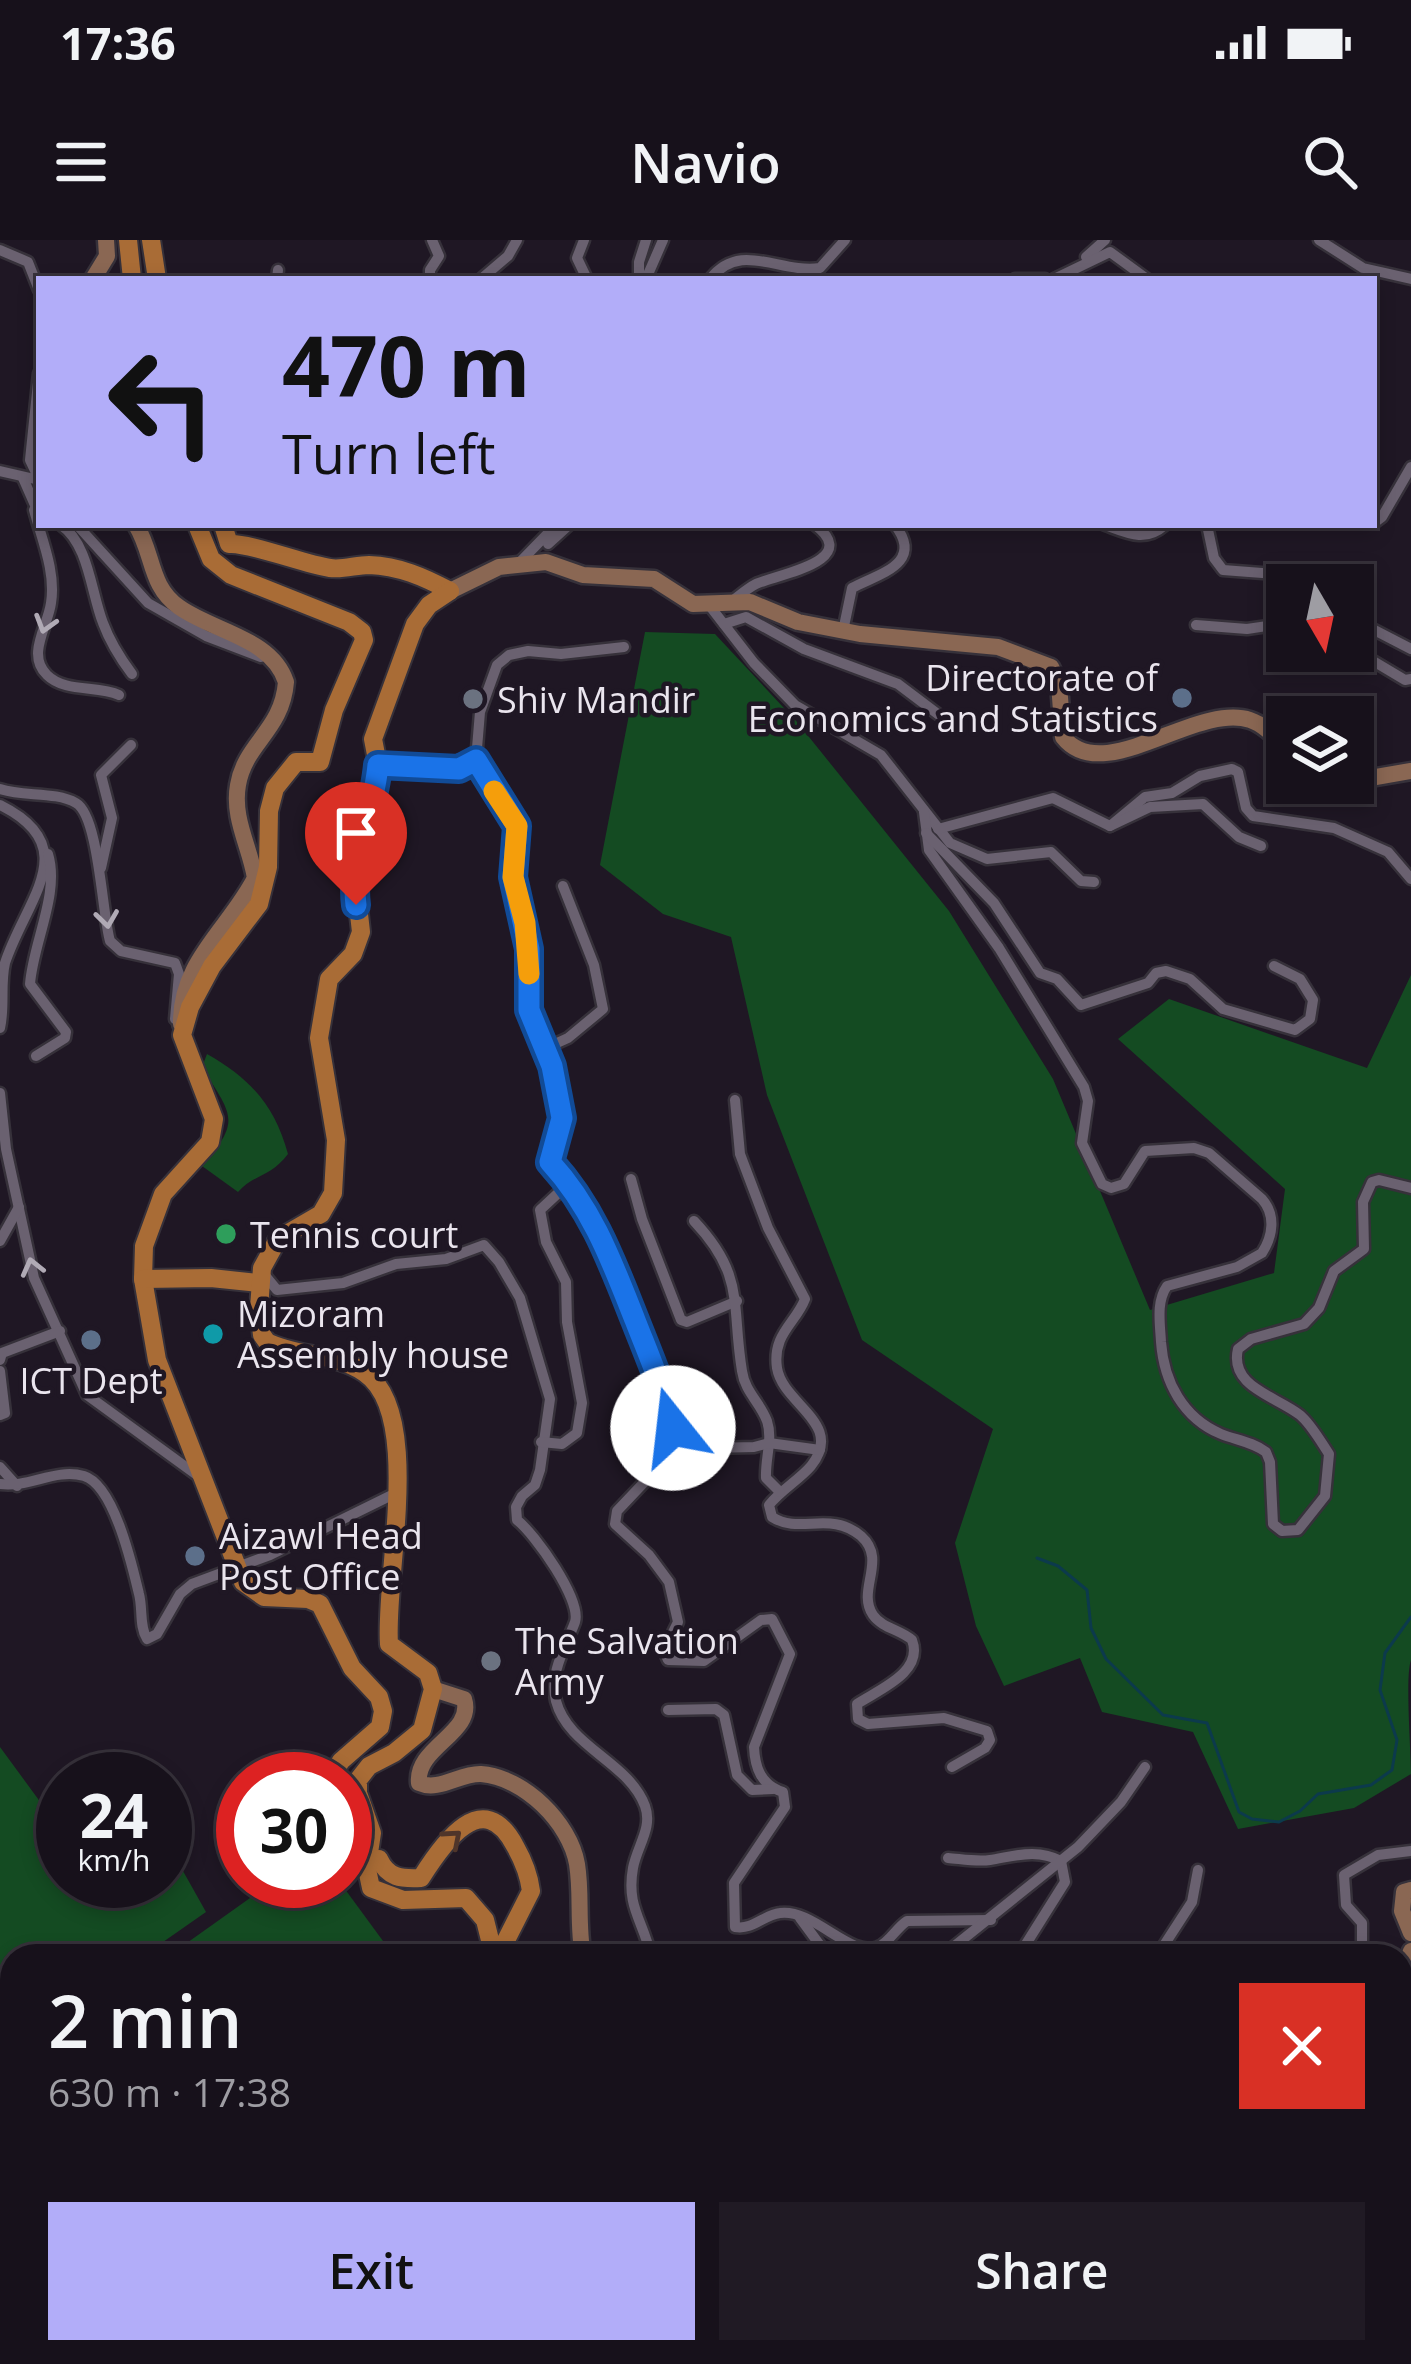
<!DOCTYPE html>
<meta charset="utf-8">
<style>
body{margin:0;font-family:"Open Sans",sans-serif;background:#201a24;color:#f1f3f6;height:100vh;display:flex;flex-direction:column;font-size:45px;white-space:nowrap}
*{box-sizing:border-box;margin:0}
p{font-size:39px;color:#9e9da3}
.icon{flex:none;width:66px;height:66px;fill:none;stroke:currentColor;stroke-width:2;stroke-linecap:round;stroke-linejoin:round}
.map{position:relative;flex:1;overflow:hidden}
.details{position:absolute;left:0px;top:1704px;width:1413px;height:420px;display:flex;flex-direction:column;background:#17111b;border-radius:36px 36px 0 0;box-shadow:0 6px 18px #0003,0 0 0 3px #36313a}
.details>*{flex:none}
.guide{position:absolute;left:36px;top:36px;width:1341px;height:252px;border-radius:0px;box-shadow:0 6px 18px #0003,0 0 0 3px #36313a;background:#b2adf9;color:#111;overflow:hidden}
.needle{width:78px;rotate:171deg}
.buttons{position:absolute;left:1266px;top:324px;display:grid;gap:24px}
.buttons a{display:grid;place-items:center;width:108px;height:108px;border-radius:0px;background:#17111b;box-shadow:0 6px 18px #0003,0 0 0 3px #36313a;font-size:60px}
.speed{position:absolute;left:36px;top:1512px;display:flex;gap:24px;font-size:60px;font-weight:700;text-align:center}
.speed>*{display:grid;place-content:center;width:156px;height:156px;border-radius:50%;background:#17111b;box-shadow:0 6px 18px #0003,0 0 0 3px #36313a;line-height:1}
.speed small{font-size:30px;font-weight:400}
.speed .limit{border:18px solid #d22;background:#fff;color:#111}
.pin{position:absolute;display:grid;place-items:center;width:102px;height:102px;color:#fff;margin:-123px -51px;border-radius:50% 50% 50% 0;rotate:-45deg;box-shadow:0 0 12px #0007}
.pin .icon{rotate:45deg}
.me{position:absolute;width:132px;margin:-66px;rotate:344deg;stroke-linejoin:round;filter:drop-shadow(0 0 9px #0008)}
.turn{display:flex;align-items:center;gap:42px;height:252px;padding:0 48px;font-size:54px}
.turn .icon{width:156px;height:156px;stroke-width:2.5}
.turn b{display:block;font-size:84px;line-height:102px}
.round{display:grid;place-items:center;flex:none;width:126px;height:126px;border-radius:0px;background:#201a24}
.overview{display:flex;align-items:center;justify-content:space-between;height:204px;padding:0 48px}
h1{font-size:72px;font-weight:600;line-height:90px}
.action{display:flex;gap:24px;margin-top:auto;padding:24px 48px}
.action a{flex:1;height:138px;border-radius:0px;background:#b2adf9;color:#111;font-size:48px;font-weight:600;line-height:138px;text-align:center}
.action a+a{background:#201a24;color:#f1f3f6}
.status{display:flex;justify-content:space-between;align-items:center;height:84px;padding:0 60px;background:#17111b;direction:ltr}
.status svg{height:33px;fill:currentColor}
header{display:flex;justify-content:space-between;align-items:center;height:156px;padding:0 48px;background:#17111b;font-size:54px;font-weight:600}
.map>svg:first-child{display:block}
.green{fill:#144b22}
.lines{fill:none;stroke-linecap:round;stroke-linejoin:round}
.stream{stroke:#0c3a4c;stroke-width:3}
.street-casing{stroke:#36313a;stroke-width:15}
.secondary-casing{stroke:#36313a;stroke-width:21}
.primary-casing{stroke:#36313a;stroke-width:22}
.street{stroke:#6a6170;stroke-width:10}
.secondary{stroke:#8a6753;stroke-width:16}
.primary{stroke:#a96c36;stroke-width:18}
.oneway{stroke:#b0aab5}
.oneway2{stroke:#4f352a}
.route-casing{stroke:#114b97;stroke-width:30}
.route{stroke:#1a73e8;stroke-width:21}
.slow{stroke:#f59e0b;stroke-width:21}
.service-dot{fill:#5c6f8a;stroke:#1f1724;stroke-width:4.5}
.worship-dot{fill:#6b7280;stroke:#1f1724;stroke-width:4.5}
.leisure-dot{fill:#2e9e5b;stroke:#1f1724;stroke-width:4.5}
.culture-dot{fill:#0f9aa8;stroke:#1f1724;stroke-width:4.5}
.labels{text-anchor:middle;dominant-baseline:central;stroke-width:9;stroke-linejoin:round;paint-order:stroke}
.poi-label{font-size:36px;fill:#eae5ee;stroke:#1f1724;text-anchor:start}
</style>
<div class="status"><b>17:36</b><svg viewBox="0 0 49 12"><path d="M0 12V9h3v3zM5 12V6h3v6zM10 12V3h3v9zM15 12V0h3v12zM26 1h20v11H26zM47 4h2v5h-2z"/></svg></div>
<header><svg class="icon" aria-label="menu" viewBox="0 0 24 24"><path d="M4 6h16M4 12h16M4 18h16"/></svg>Navio<svg class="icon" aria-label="search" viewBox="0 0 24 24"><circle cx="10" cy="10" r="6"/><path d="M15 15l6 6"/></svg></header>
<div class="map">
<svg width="1411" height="2124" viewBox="0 0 1411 2124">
<rect width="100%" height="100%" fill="#1f1724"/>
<!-- green -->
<g class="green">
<path d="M 645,392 L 715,394 L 797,482 L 949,671 L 1053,839 L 1150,1070 L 1274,1033 L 1285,949 L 1118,799 L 1169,759 L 1367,828 L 1411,735 L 1411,1420 C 1405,1437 1411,1509 1411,1534 L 1354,1568 L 1238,1589 L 1193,1492 L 1102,1472 L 1080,1418 L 1004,1446 L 976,1386 L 955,1303 L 993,1189 L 862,1100 L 767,855 L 731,697 L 663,674 L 600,625 Z"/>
<path d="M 207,814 C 251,839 275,866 288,914 C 271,937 254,934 238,952 L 202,926 C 242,880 232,876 202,827 Z"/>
<path d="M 0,1507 L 63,1593 L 63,1641 L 165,1641 L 165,1624 L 183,1631 L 206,1672 L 143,1716 L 12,1716 L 12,1865 L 0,1854 Z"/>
<path d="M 274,1641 L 339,1641 L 394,1716 L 193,1716 L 184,1705 Z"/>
</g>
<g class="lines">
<!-- stream -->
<path class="stream" d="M 1037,1318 L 1058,1326 L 1087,1350 L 1091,1388 L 1106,1419 L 1163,1475 L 1207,1483 L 1239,1572 L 1252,1579 L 1279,1582 L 1300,1571 L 1318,1554 L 1371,1545 L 1392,1530 L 1397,1500 L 1380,1450 L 1385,1413 L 1411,1377"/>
<!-- street casing -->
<g class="street-casing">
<g id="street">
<path d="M 584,0 L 577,18 L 587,39"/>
<path d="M 1319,0 L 1363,28 L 1411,39"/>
<path d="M 0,10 L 28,22 L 39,50"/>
<path d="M 1086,17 L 1105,0"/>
<path d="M 277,39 L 278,30"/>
<path d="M 430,39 L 430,30 L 439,16 L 432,0"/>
<path d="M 481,39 L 508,16 L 517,0"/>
<path d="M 639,39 L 639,22 L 646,0"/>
<path d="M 646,39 L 663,0"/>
<path d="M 710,39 C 741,0 779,34 820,28 L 845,0"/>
<path d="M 1015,39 L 1045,39"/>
<path d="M 1054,39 L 1110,12 L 1147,39"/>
<path d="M 39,133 L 30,220 L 39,239"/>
<path d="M 0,231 L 39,240"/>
<path d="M 23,238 L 38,272"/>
<path d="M 34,270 C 42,300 56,332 51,363 C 48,386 26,415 47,435 C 65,453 98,445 119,455"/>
<path d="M 1374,283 L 1382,277 L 1411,227"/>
<path d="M 61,285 C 89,304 91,353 103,383 C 110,402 120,418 132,434"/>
<path d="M 77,285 L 148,363 L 206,396 L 261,417"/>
<path d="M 1105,285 C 1127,293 1145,303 1165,285"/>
<path d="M 1207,285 L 1214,318 L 1223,330 L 1274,334 L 1293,345"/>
<path d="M 548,304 L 569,285"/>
<path d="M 520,322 L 556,285"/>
<path d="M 732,361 C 740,355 748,348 756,344 C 774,335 864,322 815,285"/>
<path d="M 709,365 L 754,423 L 795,465 L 881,515 L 950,603 L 987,619 L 1051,612 L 1081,641 L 1094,642"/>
<path d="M 1353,379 L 1411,409"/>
<path d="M 724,384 L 746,377 L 804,409 L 898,444 L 947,481"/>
<path d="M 1196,385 L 1247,389 L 1274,385 L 1287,389"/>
<path d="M 843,391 L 852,348 C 878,334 925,324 895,285"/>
<path d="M 1353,409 L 1405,440 L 1411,439"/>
<path d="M 476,520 L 517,586 L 513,637 L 529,709 L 529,770 L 552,826 L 562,877 L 550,922 L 595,981 L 609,1012 L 666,1158 L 673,1188 L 671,1214 L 617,1271 L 615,1284 L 649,1315 L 669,1342 L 678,1382 L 664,1411 L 668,1420 L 704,1421 L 761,1380 L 772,1379 L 790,1414 L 754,1507 C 755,1528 761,1545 783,1552 L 785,1567 L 734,1643 L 735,1687 C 754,1690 763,1675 780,1673 C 813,1668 851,1719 878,1707 C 890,1702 896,1688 907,1681 L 991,1680"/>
<path d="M 378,525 L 459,529 L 476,520 L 480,472 L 497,425 L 509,415 L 528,411 L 561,414 L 624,407"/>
<path d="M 0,549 C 23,557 55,551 76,563 C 99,576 102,674 110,701 L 121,711 L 175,723 L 179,734 L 175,779"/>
<path d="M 0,565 C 85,607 26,659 5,723 C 0,744 5,767 0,788"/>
<path d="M 924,572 L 929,610 L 999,708 L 1084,847 L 1088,861 L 1082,903 L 1102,944 L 1111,948 L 1124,944 L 1145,911 L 1194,908 L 1209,913 L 1262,959 C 1276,975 1273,996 1262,1013 L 1237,1027 L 1167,1046 C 1156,1062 1160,1083 1161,1102 C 1164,1142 1183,1178 1221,1194 C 1236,1200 1253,1202 1266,1212 L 1270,1222 L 1273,1284 L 1282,1291 L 1298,1290 L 1325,1256 L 1329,1214 C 1321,1202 1311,1184 1300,1175 C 1276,1156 1229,1147 1238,1109 L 1251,1099 L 1304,1084 L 1319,1068 L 1334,1031 L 1364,1009 L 1363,962 L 1372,942 L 1379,940 L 1411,948"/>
<path d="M 1110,586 L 1145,557 L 1172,553 L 1200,536 L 1232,529 L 1238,532 L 1246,568 L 1253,576 L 1334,588 L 1388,612 L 1411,639"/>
<path d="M 938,589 L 1053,558 L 1110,586 L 1150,567 L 1203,564 L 1239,597 L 1261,606"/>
<path d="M 926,593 L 994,663 L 1040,733 L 1057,739 L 1081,765 L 1148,743 L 1156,733 L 1166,731 L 1190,739 L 1223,769 L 1295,790 L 1310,779 L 1313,760 L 1300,739 L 1274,726"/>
<path d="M 101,628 L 112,578 L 101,535 L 131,505"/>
<path d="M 546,808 L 568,798 L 603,769 L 594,725 L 563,646"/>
<path d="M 36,816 L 65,798 L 66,792 L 30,744 C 33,703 60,653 48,614"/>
<path d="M 0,853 L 6,909 L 34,1038 L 87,1155 L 201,1238"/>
<path d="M 735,860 L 740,914 L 768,988 L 805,1059 C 796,1083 772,1094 777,1128 C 783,1165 845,1183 811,1226 C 799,1240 781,1250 769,1265 L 772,1277 C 800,1295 830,1270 861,1296 C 888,1320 856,1350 873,1375 C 882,1388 901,1390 912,1400 C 924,1432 880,1449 857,1464 L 858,1479 L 868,1484 L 944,1478 L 987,1491 L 990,1500 L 985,1508 L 952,1527"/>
<path d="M 631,939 L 642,979 L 681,1080 L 687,1082 L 737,1061"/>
<path d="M 694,981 C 746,1036 731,1065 742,1131 C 745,1152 760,1162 767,1181 C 773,1199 765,1219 766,1238 L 780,1252"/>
<path d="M 0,1001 L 19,967"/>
<path d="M 263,1033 L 277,1050 L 343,1043 L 396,1024 L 446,1019 L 484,1005 L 499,1022 L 520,1058 L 550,1159 L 540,1230 L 535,1245 L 522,1256 L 516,1267 L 517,1280 C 535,1294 582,1360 575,1382 C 566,1407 549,1432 556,1461 C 568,1507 629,1522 645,1566 C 653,1588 637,1606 633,1628 C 626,1667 643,1680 651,1716"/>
<path d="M 0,1120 L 2,1113 L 60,1091"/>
<path d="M 0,1131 L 5,1173 L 0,1175"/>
<path d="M 672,1201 L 710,1208 L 754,1207 L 769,1203 L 820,1210"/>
<path d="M 541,1202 L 562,1204 L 577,1193 L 582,1163 L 567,1082 L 566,1042 L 546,1002 L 540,970 L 569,943"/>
<path d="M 0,1227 L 17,1246"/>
<path d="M 0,1244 C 29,1248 55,1228 84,1236 C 114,1245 132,1325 139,1354 C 143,1369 139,1386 147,1399 L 157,1394 L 180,1354 L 192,1344 L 270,1315 L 396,1253"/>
<path d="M 668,1470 L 716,1469 L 724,1475 L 737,1535 L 752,1550 L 773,1549"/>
<path d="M 948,1618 C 961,1619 977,1622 990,1620 C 1015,1616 1037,1608 1061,1621 L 1065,1642 L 1026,1704 L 1029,1716"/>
<path d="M 800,1678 L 828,1716"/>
<path d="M 942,1716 L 1078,1607 L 1121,1562 L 1145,1527"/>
<path d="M 1157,1716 L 1192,1662 L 1198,1630"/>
<path d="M 1362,1716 L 1362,1683 L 1346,1665 L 1344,1635 L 1378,1615 L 1411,1611"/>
<path d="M 1401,1817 L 1411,1820"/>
<path d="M 0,1879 L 12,1887"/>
<path d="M 174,2112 L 195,2124"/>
<path d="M 378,2112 L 399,2124"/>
<path d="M 944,2112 L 955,2124"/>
<path d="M 1088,2112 L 1092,2124"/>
<path d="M 1053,2122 L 1054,2124"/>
<path d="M 528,2124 L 539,2124"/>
<path d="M 571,2124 L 572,2112"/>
<path d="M 1255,2124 L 1255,2112"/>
<path d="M 1308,2124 L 1310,2112"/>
<path d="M 1409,2124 L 1411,2119"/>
</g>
</g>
<!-- secondary casing -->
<g class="secondary-casing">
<g id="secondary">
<path d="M 93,39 L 107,16 L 106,0"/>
<path d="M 136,285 C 154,314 149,346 179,367 C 214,392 272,398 286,442 C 282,491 245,503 238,545 C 232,578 250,607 255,638 C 229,689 180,721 181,784"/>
<path d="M 450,351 L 499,327 L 546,322 L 583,335 L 654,339 L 693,364 L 750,362 L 798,382 L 860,394 L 998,407 L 1051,427 L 1059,444 L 1063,497 C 1103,548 1196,462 1250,480 C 1265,485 1276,498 1287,509"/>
<path d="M 1353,541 L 1411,531"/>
<path d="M 433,1449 L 464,1459 C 475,1493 415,1507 419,1543 C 439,1552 460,1533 481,1534 C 524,1537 570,1583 577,1624 C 582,1655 577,1685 583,1716"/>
<path d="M 1411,1650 L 1404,1652 L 1402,1671 L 1411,1693"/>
<path d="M 1401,1737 L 1411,1711"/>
<path d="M 1401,1928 L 1411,1946"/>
<path d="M 1401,2010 L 1411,1997"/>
<path d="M 802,2112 L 806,2124"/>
<path d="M 1149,2112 L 1152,2124"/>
<path d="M 1374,2124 L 1376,2112"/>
</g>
</g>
<!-- primary casing -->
<g class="primary-casing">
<g id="primary">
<path d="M 128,0 L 132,39"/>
<path d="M 151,0 L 157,39"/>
<path d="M 197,285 L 211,319 L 231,335 L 349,382 L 362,392 L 364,400 L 334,470 L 320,522 L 296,522 L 275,548 L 269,571 L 268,627 L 259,664 L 212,726 L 190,767 L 182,795 L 214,879 L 210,902 L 163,954 L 144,1006 L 143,1039 L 157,1120 L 243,1342 L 264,1357 L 308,1359 L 320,1364 L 352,1428 L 379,1457 L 383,1471 L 380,1487 L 341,1521 L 330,1539"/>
<path d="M 223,285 L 229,304 C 248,302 304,324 330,328 C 343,330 356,325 369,325 C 399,326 424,337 450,351"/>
<path d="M 143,1039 L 211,1038 L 258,1043"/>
<path d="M 345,1566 L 357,1582 L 371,1648 L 403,1660 L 466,1658 L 485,1680 L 494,1716"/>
<path d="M 367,1626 L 372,1593 L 358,1553 L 358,1540 L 369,1526 L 394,1513 L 422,1490 L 433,1449 L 428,1433 L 389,1404 C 384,1337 424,1174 365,1133 C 336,1113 297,1117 267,1102 L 262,1095 L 259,1068 L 262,1028 L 278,999 L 321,974 L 333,953 L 336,900 L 319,798 L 329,739 L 353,714 L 361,692 L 355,638 L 376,556 L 378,525 L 373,499 L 415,384 L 429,365 L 450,351"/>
<path d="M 367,1626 L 379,1619 C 388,1638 401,1639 421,1638 C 443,1603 483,1545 515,1606 C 523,1620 529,1635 531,1651 L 498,1716"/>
<path d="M 594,2112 L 599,2124"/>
<path d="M 609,2112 L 616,2124"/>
</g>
</g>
<!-- street -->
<use href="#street" class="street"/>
<!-- secondary -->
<use href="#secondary" class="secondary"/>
<!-- primary -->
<use href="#primary" class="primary"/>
</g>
<!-- one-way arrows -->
<defs><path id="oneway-chevron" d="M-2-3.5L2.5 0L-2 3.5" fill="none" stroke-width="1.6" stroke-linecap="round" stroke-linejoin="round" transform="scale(3)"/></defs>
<g class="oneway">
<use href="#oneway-chevron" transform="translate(45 384) rotate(107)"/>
<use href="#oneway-chevron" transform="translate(107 679) rotate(82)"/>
<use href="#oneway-chevron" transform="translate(32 1027) rotate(-104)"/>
</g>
<use class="oneway2" href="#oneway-chevron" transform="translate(453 1598) rotate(-41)"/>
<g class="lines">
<!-- route casing -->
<g class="route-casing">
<path id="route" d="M 356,665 C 350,618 374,572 378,525 L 459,529 L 476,520 L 517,586 L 513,637 L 529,709 L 529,770 L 552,826 L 562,878 L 550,922 C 593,969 612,1022 635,1080 C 649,1116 664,1150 673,1188"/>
</g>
<!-- route -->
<use href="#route" class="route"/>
<!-- slow -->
<path class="slow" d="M 494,551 L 517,586 L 513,637 L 525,683 L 529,734"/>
</g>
<!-- markers -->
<g class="service-dot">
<circle cx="1182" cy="458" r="12"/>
<circle cx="91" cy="1100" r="12"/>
<circle cx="195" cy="1316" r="12"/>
</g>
<g class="worship-dot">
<circle cx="473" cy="459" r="12"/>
<circle cx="491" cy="1421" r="12"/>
</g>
<circle class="leisure-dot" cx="226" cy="994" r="12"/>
<circle class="culture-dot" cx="213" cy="1094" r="12"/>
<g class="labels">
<!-- poi labels -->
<g class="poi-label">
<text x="1158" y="437" text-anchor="end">Directorate of<tspan x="1158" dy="41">Economics and Statistics</tspan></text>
<text x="497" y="459">Shiv Mandir</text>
<text x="250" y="994">Tennis court</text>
<text x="237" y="1073">Mizoram<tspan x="237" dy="41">Assembly house</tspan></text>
<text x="91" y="1140" text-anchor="middle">ICT Dept</text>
<text x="219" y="1295">Aizawl Head<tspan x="219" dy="41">Post Office</tspan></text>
<text x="515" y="1400">The Salvation<tspan x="515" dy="41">Army</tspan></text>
</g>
</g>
</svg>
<div class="buttons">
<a><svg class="needle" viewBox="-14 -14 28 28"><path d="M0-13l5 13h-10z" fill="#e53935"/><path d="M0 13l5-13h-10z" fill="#9e9da3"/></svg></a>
<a><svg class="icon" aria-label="layers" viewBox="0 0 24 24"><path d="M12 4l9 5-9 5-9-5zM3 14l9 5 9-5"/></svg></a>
</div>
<div class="speed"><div>24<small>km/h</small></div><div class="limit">30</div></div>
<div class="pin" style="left:356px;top:665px;background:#d93025"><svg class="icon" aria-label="arrive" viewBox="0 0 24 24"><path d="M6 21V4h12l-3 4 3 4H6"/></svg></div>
<svg class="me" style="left:673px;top:1188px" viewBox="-20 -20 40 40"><circle r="19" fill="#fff"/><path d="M0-13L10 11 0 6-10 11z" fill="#1a73e8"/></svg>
<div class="guide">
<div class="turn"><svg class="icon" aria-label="left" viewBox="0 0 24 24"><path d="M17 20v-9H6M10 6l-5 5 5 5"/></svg><div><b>470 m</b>Turn left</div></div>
</div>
<section class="details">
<div class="overview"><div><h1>2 min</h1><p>630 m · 17:38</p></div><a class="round" style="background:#d93025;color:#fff"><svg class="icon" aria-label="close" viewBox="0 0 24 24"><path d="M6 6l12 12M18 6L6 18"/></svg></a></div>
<div class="action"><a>Exit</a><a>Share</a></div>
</section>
</div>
